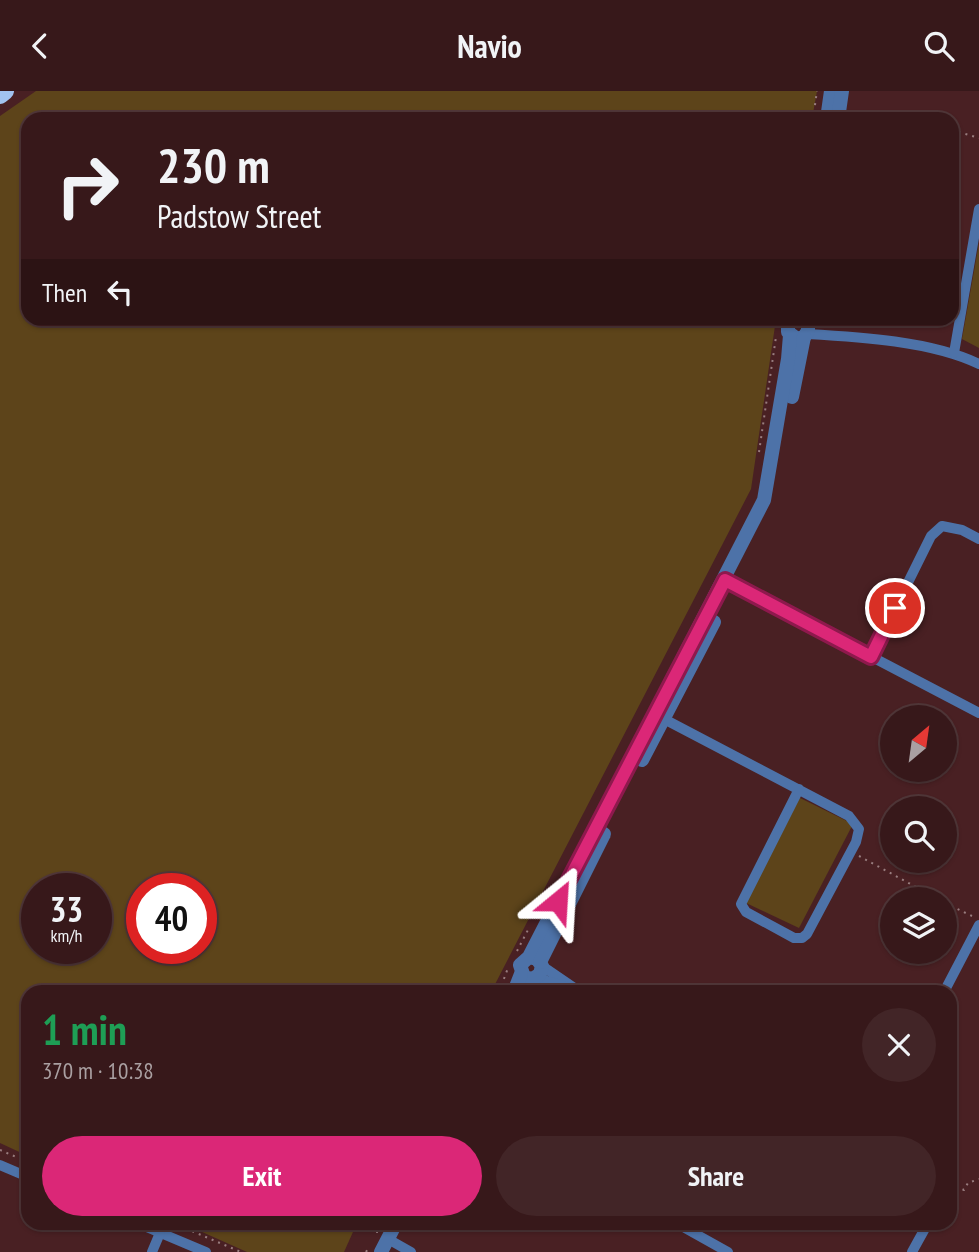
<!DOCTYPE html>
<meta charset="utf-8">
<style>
body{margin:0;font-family:"PT Sans Narrow",sans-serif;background:#422527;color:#f1f3f6;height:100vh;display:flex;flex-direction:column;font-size:26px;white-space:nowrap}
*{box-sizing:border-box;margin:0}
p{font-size:23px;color:#aaa0a2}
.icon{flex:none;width:38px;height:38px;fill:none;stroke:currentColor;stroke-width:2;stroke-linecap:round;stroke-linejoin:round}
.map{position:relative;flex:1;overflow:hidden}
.drawer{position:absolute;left:21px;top:894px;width:936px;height:245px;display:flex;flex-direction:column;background:#37181a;border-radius:21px;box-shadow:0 2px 5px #0004,0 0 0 2px #513739}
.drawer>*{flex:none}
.guide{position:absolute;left:21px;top:21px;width:938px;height:214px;border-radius:21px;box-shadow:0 2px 5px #0004,0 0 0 2px #513739;background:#37181a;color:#f1f3f6;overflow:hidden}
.needle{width:46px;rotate:29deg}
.tools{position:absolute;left:880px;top:614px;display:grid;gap:14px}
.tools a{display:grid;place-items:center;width:77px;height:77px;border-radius:50%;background:#37181a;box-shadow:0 2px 5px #0004,0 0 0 2px #513739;font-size:35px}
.speed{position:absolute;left:21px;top:782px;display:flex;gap:14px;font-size:35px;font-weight:700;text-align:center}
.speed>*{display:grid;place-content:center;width:91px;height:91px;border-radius:50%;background:#37181a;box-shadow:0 2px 5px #0004,0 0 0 2px #513739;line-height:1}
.speed small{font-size:18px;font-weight:400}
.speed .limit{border:10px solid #d22;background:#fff;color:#111}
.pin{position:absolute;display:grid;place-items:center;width:60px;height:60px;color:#fff;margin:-30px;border:4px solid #fff;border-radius:50%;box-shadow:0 2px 7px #0007}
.me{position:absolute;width:77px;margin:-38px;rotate:27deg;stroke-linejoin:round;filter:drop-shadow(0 0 5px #0008)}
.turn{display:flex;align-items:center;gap:24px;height:147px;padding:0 21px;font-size:32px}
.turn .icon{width:91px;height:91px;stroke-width:2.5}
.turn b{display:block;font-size:49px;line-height:60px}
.then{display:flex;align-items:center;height:66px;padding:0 21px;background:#0003;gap:14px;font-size:26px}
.round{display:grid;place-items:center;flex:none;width:74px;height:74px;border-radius:37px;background:#422527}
.head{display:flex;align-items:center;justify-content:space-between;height:119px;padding:0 21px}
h1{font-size:42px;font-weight:700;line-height:52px;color:#1e9e55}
.button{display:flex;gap:14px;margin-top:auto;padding:14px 21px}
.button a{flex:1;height:80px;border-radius:42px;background:#db2777;color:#fff;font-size:28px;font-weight:700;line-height:80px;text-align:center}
.button a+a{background:#422527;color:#f1f3f6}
header{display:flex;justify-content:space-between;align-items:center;height:91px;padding:0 21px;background:#37181a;font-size:32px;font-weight:700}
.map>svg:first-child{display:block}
.green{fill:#5d441a;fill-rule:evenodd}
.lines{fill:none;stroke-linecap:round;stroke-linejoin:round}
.path{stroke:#997d7f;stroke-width:2;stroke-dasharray:2 5;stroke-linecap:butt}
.minor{stroke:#4d72a8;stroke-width:10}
.tertiary{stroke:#4d72a8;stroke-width:14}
.trunk{stroke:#a2c3f0;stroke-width:18}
.route-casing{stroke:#8e194d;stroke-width:18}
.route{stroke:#db2777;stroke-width:12}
</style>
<header><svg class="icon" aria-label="back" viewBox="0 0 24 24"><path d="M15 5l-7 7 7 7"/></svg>Navio<svg class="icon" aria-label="search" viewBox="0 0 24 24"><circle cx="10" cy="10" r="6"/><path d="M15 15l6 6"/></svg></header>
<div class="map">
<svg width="979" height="1161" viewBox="0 0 979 1161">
<rect width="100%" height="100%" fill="#492023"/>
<!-- green -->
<g class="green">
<path d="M 36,0 L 817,0 L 812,28 L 28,28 L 28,228 L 776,228 L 751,398 L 491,901 L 28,901 L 28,1065 L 0,1052 L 0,25 ZM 37,798 L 96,798 L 96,858 L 37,858 ZM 142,798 L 201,798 L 201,858 L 142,858 Z"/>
<path d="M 979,152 L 979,257 L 962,248 Z"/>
<path d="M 796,705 L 853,733 L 799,837 L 744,811 Z"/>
<path d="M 182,1132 L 357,1132 L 344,1161 L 247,1161 Z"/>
</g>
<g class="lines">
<!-- path -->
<g class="path">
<path d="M 850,25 L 873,28"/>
<path d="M 813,28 L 817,0"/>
<path d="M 952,39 L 979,47"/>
<path d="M 759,361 L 776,246"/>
<path d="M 859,765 L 938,808"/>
<path d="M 945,812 L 972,825"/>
<path d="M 517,860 L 529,837"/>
<path d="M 499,901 L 508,877"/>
<path d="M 0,1059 L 28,1071"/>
<path d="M 950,1092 L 964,1099 L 968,1092 L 979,1088"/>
<path d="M 173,1132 L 241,1161"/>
<path d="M 377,1142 L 378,1132"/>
<path d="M 366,1161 L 369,1156"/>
</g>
<!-- minor -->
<g class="minor">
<path d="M 807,243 C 860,246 931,250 979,273"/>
<path d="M 954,262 L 979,118"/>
<path d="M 725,489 L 979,622"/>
<path d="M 871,566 L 931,445 L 942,435 L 962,439 L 979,448"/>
<path d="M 658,624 L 664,628 L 849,725 L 859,738 L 856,751 L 807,843 L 802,847 L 794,847 L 746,821 L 741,813 L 799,698"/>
<path d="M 542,875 L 580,901"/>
<path d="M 537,887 L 567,896"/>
<path d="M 944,901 L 979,834"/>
<path d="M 0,1074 L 28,1086"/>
<path d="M 137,1132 L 206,1161"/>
<path d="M 676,1132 L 728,1161"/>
<path d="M 388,1148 L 411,1161"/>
<path d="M 152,1161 L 160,1142"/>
<path d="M 912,1161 L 928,1132"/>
</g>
<!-- tertiary -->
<g class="tertiary">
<path d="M 827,28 L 831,0"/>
<path d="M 838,28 L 842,0"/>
<path d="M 793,228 L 788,233 L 788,241 L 797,248 L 804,246 L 808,240 L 808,233 L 802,228"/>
<path d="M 792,306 L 804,246"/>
<path d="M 642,669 L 714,531"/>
<path d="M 529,866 L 537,868 L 542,875 L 540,883 L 533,888 L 524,886 L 520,874 L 529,866 L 764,409 L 788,268 L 790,244"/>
<path d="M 540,871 L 604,743"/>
<path d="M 514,901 L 521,883"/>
<path d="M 381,1161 L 396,1132"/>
</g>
<!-- trunk -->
<path class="trunk" d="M 0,4 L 5,0"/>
</g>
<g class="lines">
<!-- route casing -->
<g class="route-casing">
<path id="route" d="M 558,810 L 725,489 L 871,566 L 895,517"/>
</g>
<!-- route -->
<use href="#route" class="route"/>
</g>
</svg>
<div class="tools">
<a><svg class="needle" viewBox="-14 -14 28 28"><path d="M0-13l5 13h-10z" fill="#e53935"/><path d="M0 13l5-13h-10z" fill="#aaa0a2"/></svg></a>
<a><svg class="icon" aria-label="search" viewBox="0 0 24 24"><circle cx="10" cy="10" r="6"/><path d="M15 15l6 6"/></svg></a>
<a><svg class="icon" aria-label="layers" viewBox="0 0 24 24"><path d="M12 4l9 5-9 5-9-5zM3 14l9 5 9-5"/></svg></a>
</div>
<div class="speed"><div>33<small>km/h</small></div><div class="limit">40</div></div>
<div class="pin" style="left:895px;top:517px;background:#d93025"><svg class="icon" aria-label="arrive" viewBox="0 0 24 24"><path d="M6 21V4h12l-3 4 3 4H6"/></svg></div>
<svg class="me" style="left:558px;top:810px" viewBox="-20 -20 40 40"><path d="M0-17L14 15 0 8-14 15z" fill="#db2777" stroke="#fff" stroke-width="4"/></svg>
<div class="guide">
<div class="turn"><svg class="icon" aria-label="right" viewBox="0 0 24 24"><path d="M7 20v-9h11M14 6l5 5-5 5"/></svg><div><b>230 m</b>Padstow Street</div></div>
<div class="then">Then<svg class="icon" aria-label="left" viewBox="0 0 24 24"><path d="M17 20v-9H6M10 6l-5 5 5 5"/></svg></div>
</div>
<section class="drawer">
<div class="head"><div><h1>1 min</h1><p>370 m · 10:38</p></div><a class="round"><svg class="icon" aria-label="close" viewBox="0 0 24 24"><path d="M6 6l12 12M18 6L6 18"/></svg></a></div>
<div class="button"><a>Exit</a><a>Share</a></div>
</section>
</div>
